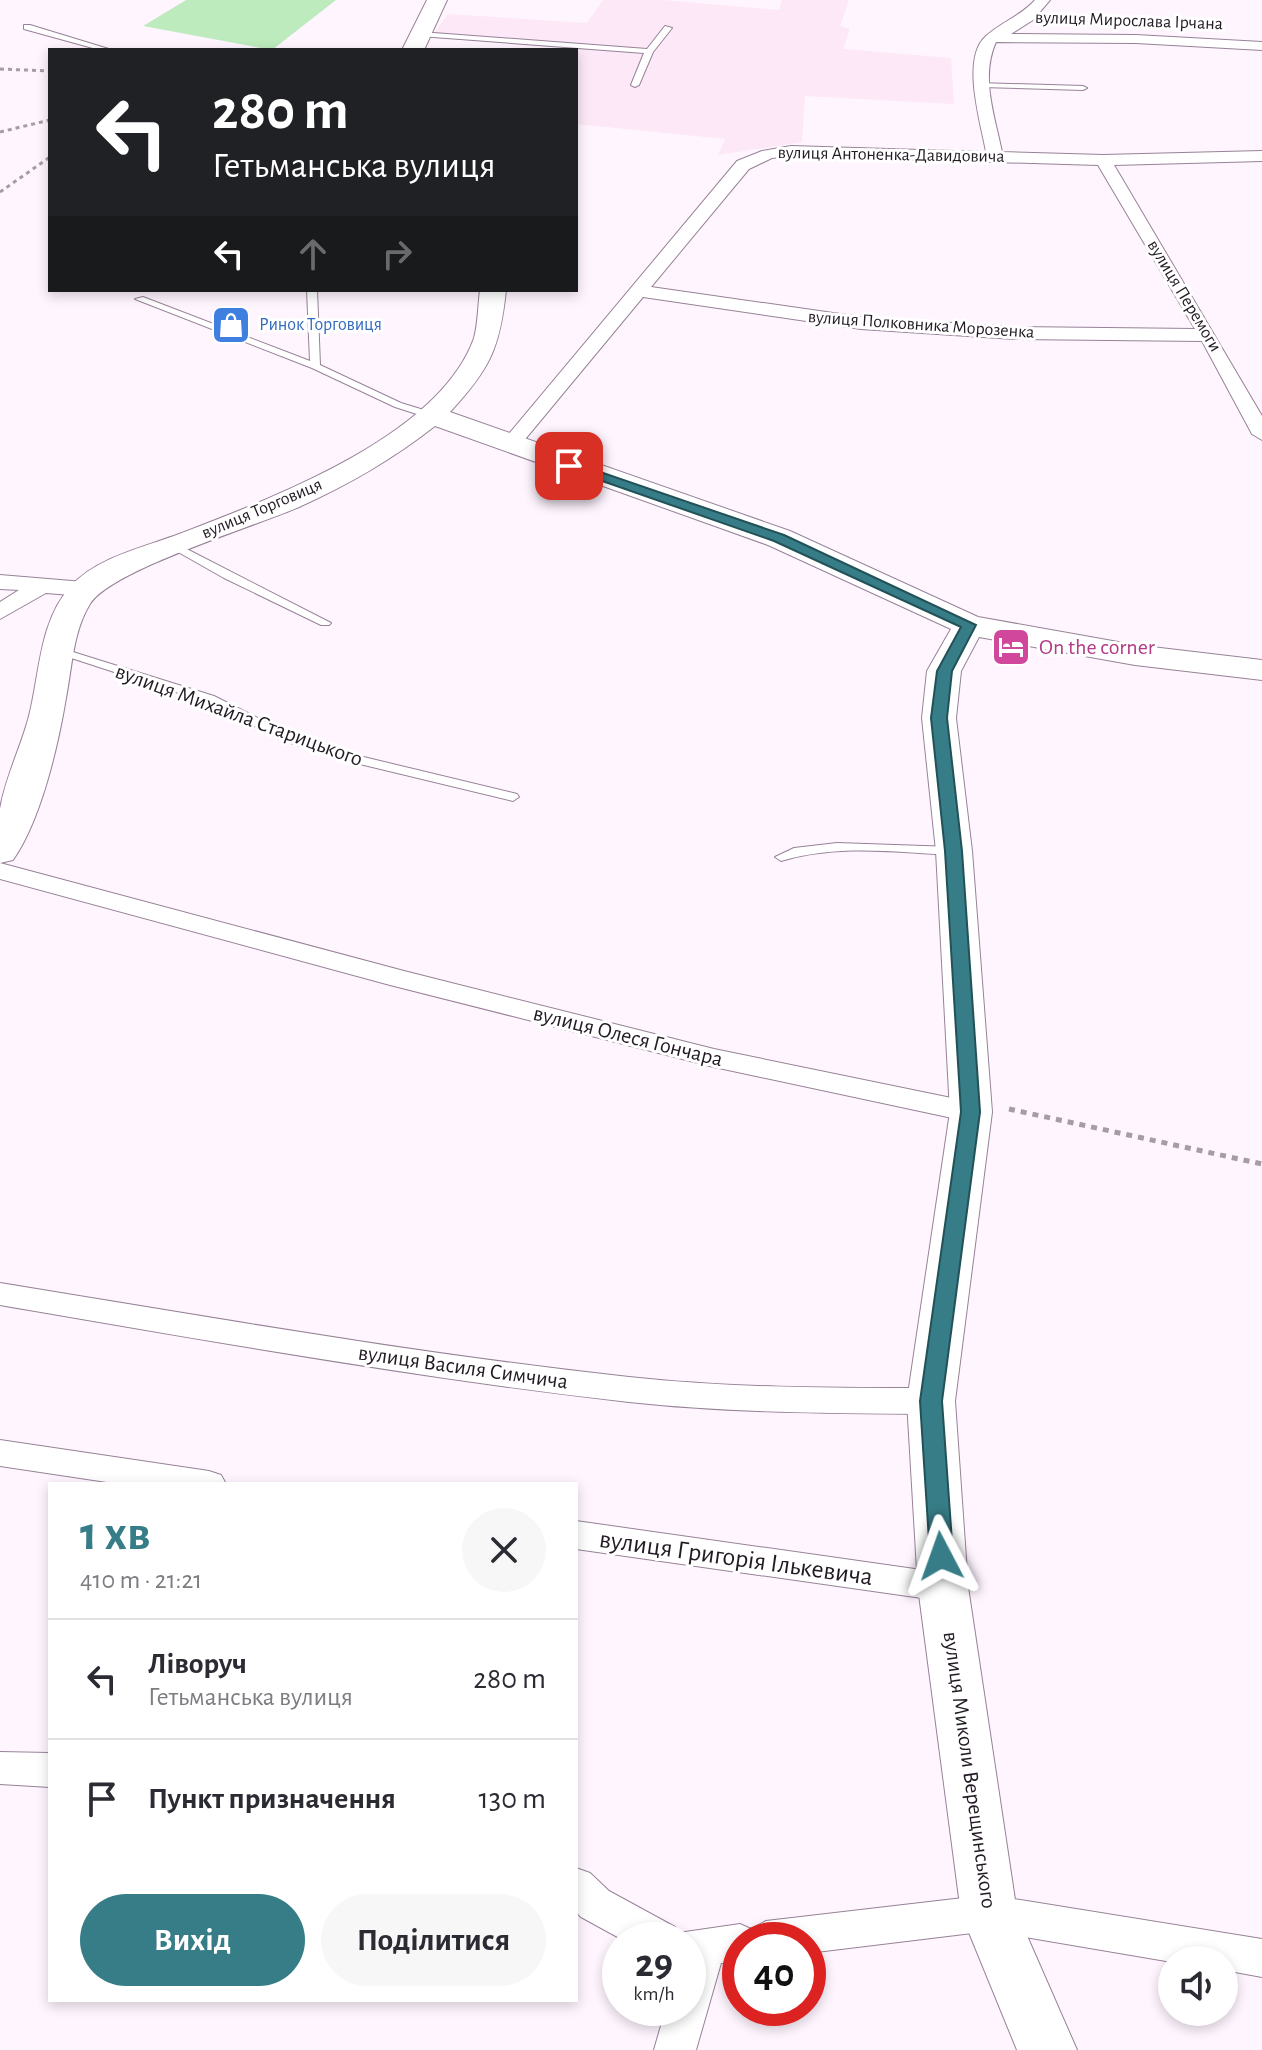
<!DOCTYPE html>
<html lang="uk">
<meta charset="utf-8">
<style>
body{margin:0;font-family:"Alegreya Sans",sans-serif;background:#f7f7f7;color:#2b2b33;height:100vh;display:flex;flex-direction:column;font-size:30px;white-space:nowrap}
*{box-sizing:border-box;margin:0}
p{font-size:26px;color:#7c7c81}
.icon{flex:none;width:44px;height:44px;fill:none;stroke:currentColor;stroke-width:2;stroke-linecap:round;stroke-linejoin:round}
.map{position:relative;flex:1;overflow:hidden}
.drawer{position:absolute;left:48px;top:1482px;width:530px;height:520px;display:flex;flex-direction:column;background:#fff;border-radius:0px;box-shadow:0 4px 12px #0003}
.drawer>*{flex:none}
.banner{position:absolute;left:48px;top:48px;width:530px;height:244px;border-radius:0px;box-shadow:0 4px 12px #0003;background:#202124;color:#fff;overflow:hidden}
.buttons{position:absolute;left:1158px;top:1946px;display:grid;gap:16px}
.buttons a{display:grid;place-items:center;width:80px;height:80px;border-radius:50%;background:#fff;box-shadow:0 4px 12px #0003;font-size:40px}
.speed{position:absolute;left:602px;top:1922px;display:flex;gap:16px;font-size:40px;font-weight:700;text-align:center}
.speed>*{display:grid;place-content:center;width:104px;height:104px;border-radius:50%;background:#fff;box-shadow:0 4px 12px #0003;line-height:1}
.speed small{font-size:20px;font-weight:400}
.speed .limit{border:12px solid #d22;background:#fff;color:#111}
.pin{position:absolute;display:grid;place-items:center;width:68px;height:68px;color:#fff;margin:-34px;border-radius:16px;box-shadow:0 4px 12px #0006}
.me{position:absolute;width:88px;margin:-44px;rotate:356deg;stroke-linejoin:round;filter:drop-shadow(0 0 6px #0008)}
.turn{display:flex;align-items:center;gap:28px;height:168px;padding:0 32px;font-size:36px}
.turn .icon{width:104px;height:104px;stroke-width:2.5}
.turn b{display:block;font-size:56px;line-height:68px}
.lanes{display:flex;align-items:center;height:76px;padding:0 32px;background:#0003;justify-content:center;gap:40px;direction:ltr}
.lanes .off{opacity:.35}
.round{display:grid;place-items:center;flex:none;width:84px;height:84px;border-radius:42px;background:#f7f7f7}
.overview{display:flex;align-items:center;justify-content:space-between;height:136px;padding:0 32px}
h1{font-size:48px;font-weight:700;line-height:60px;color:#367d87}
.action{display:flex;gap:16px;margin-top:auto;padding:16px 32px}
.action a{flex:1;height:92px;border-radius:48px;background:#367d87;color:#fff;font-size:32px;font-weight:700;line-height:92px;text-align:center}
.action a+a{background:#f7f7f7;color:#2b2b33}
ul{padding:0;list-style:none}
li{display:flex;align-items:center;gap:24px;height:120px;padding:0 32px;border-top:2px solid #e1e1e2}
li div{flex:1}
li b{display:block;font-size:30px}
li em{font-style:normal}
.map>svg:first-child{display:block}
.industrial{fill:#fce8f7}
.green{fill:#bdebbd}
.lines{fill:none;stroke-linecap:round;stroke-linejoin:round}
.lane-casing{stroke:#978298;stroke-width:2}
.street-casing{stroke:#978298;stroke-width:2}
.secondary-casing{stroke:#978298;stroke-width:2}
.path-far1{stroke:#a59ca6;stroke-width:3;stroke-dasharray:4 4;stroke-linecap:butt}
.path{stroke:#a59ca6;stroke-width:5;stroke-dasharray:6 6;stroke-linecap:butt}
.lane{fill:#fff;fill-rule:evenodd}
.street{fill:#fff;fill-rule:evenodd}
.secondary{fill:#fff;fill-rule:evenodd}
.route{fill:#367d87;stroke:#235158;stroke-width:2}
.labels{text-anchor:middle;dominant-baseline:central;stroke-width:6;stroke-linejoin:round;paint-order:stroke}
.far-street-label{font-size:18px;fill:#231b24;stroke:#fff}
.far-shop-label{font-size:18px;fill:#366cbe;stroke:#fff;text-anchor:start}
.hotel-label{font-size:22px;fill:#b23c85;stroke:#fff;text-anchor:start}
.street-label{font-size:22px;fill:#231b24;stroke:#fff}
.near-street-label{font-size:26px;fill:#231b24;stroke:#fff}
</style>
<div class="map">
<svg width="1262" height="2050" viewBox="0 0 1262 2050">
<rect width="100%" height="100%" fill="#fff5ff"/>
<!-- industrial -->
<path class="industrial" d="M 603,0 L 664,0 L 779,10 L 782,0 L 849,0 L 840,26 L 850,29 L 843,49 L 951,58 L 954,104 L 805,96 L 802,142 L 718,155 L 725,139 L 576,124 L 576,50 L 571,47 L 431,37 L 448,14 L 587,23 Z"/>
<!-- green -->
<path class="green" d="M 186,0 L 336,0 L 272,50 L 143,26 Z"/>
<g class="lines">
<!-- lane casing -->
<g class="lane-casing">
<g id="lane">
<path d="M 24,25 L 30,25 L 112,50 L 100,50 L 24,29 Z"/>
<path d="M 665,26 L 672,28 L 653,52 L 639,85 L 635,87 L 631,85 L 644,53 L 420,36 L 416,34 L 420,32 L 647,49 Z"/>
<path d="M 978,83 L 1083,86 L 1087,88 L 1083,90 L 981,87 L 978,87 Z"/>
<path d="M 307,290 L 317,290 L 320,365 L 401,403 L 437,414 L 437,418 L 429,418 L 395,407 L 312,368 L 135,299 L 143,297 L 310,361 Z"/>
<path d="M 175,543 L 331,623 L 329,625 L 321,625 L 224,578 L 171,548 L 170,546 Z"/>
<path d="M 60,648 L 214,696 L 290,734 L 347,753 L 517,794 L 519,797 L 513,801 L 339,759 L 282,740 L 206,702 L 56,653 L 54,651 Z"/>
<path d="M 837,843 L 953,847 L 959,851 L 953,855 C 894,852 838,844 781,861 L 775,857 L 794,848 Z"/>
</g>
</g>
<!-- street casing -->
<g class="street-casing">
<g id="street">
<path d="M 1035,0 L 1050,0 L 1033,20 L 1011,34 L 1136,35 L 1262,42 L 1262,50 L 1136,43 L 996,42 C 980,77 995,117 1002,152 L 1103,155 L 1262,151 L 1262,161 L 1114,165 L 1262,416 L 1262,440 L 1252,434 L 1202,341 L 1014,339 L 861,329 L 643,297 L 517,449 L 503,449 L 500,445 L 503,441 L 737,161 L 762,151 L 791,146 L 986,152 C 981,123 961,60 985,37 C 1001,22 1021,16 1035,0 ZM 791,156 L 1098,165 L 1195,329 L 1014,327 L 861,317 L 651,287 L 749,169 L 772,158 Z"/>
<path d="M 0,575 L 84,582 L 95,589 L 84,596 L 46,593 L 0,619 L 0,602 L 19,590 L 0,589 Z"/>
<path d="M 0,863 L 404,971 L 714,1049 L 971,1102 L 981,1105 L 986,1112 L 981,1119 L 971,1122 L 714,1067 L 390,985 L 0,879 Z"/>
<path d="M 0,1283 C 209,1317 418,1354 629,1377 C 729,1388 830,1388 931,1388 L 943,1392 L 948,1401 L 943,1410 L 931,1414 C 830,1413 729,1413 629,1402 C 418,1378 209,1341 0,1305 Z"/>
<path d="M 0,1440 L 209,1471 L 221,1475 L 226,1484 L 120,1484 L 0,1466 Z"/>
<path d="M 576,1521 L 943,1573 L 956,1577 L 961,1587 L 956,1597 L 943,1601 L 576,1549 Z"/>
<path d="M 0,1752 L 50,1753 L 50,1787 L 0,1784 Z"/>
<path d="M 576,1868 L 590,1873 L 609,1891 L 675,1927 L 678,1933 L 740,1924 L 751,1929 L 766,1921 L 989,1895 L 1262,1939 L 1262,1977 L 1224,1970 L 1224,1960 L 1172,1962 L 989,1931 L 808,1953 L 808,1940 L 740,1940 L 740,1962 L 721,1963 L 696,2050 L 654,2050 L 666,2008 L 688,2008 L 688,1940 L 623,1940 L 581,1917 L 576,1912 Z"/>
</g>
</g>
<!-- secondary casing -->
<g class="secondary-casing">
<g id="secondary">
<path d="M 427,0 L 447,0 L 424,50 L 402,50 Z"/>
<path d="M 480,290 L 506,290 C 500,348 490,369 450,412 L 790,531 L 978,617 L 1135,645 L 1262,660 L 1262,680 L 1135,665 L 979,637 L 961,671 L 956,718 L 972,851 L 992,1112 L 955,1401 L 968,1587 L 1017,1913 L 1077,2050 L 1017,2050 L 961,1913 L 918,1587 L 907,1401 L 950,1112 L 936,851 L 922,718 L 927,671 L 951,629 L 768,545 L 435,426 C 393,459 348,485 299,507 C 256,526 111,570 90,604 C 73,631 72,668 66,698 C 58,746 41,820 13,860 L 0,863 C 0,846 0,826 0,809 C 5,778 21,747 29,716 C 40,673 39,621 71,586 C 97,557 145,547 179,534 C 270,499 439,437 474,338 C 478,324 478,305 480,290 Z"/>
</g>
</g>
<!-- path-far1 -->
<g class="path-far1">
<path d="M 0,69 L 50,71"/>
<path d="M 0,132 L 50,120"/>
<path d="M 0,192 L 50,157"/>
</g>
<!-- path -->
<path class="path" d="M 1009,1109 L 1262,1164"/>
<!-- lane -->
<use href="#lane" class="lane"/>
<!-- street -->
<use href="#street" class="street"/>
<!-- secondary -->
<use href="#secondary" class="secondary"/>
</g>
<!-- route -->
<path class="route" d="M 565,463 L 574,463 L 784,535 L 976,625 L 952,671 L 947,718 L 962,851 L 980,1112 L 942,1401 L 953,1556 L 949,1563 L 933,1563 L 930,1556 L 920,1401 L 961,1112 L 945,851 L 931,718 L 937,671 L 961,627 L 774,541 L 565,468 Z"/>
<!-- icons -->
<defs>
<g id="shop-square" transform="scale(2)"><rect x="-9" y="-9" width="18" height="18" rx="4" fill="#3f7fe0" stroke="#fff"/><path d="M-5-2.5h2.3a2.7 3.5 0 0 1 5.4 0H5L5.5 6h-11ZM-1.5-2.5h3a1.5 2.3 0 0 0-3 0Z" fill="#fff"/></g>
<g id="hotel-square" transform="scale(2)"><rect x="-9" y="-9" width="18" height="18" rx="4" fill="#d1479c" stroke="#fff"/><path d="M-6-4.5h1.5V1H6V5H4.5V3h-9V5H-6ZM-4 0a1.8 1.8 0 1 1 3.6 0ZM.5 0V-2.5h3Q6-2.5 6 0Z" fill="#fff"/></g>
</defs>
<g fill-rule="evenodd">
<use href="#shop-square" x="231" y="325"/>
<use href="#hotel-square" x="1011" y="647"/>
</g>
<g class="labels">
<!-- far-street labels -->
<g class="far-street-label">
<text transform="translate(1129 21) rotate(2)">вулиця Мирослава Ірчана</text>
<text transform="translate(891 155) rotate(1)">вулиця Антоненка-Давидовича</text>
<text transform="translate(1184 296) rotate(59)">вулиця Перемоги</text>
<text transform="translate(921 325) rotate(4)">вулиця Полковника Морозенка</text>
<text transform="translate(262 509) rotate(-23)">вулиця Торговиця</text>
</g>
<!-- far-shop labels -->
<g class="far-shop-label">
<text x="259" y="325">Ринок Торговиця</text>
</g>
<!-- hotel labels -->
<g class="hotel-label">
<text x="1039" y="647">On the corner</text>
</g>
<!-- street labels -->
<g class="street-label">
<text transform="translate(239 715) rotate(20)">вулиця Михайла Старицького</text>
<text transform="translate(628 1036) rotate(14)">вулиця Олеся Гончара</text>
<text transform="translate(463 1367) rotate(8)">вулиця Василя Симчича</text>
<text transform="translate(970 1770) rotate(82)">вулиця Миколи Верещинського</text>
</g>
<!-- near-street labels -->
<g class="near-street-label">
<text transform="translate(736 1558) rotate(8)">вулиця Григорія Ількевича</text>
</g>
</g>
</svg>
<div class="buttons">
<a><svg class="icon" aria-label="sound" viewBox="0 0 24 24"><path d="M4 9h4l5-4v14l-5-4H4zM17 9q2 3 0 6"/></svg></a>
</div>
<div class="speed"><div>29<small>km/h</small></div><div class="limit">40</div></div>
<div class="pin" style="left:569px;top:466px;background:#d93025"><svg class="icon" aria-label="arrive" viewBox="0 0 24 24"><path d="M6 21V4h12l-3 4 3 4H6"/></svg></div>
<svg class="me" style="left:941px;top:1556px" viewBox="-20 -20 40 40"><path d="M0-17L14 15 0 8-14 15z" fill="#367d87" stroke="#fff" stroke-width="4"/></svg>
<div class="banner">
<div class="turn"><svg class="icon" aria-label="left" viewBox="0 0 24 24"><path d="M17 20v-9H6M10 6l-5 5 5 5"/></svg><div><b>280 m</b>Гетьманська вулиця</div></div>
<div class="lanes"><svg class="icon" aria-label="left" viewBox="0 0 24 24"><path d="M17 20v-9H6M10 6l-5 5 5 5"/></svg><svg class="icon off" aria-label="ahead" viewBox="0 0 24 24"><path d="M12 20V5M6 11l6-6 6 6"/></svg><svg class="icon off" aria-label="right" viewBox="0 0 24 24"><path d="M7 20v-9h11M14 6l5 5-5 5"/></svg></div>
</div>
<section class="drawer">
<div class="overview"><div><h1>1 хв</h1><p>410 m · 21:21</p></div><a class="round"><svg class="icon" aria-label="close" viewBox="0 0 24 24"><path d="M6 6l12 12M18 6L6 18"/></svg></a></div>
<ul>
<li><svg class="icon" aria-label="left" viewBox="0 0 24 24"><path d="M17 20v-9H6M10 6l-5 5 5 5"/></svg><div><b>Ліворуч</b><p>Гетьманська вулиця</p></div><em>280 m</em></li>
<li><svg class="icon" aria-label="arrive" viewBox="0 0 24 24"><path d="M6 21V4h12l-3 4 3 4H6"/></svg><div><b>Пункт призначення</b></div><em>130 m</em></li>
</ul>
<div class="action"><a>Вихід</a><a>Поділитися</a></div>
</section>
</div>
